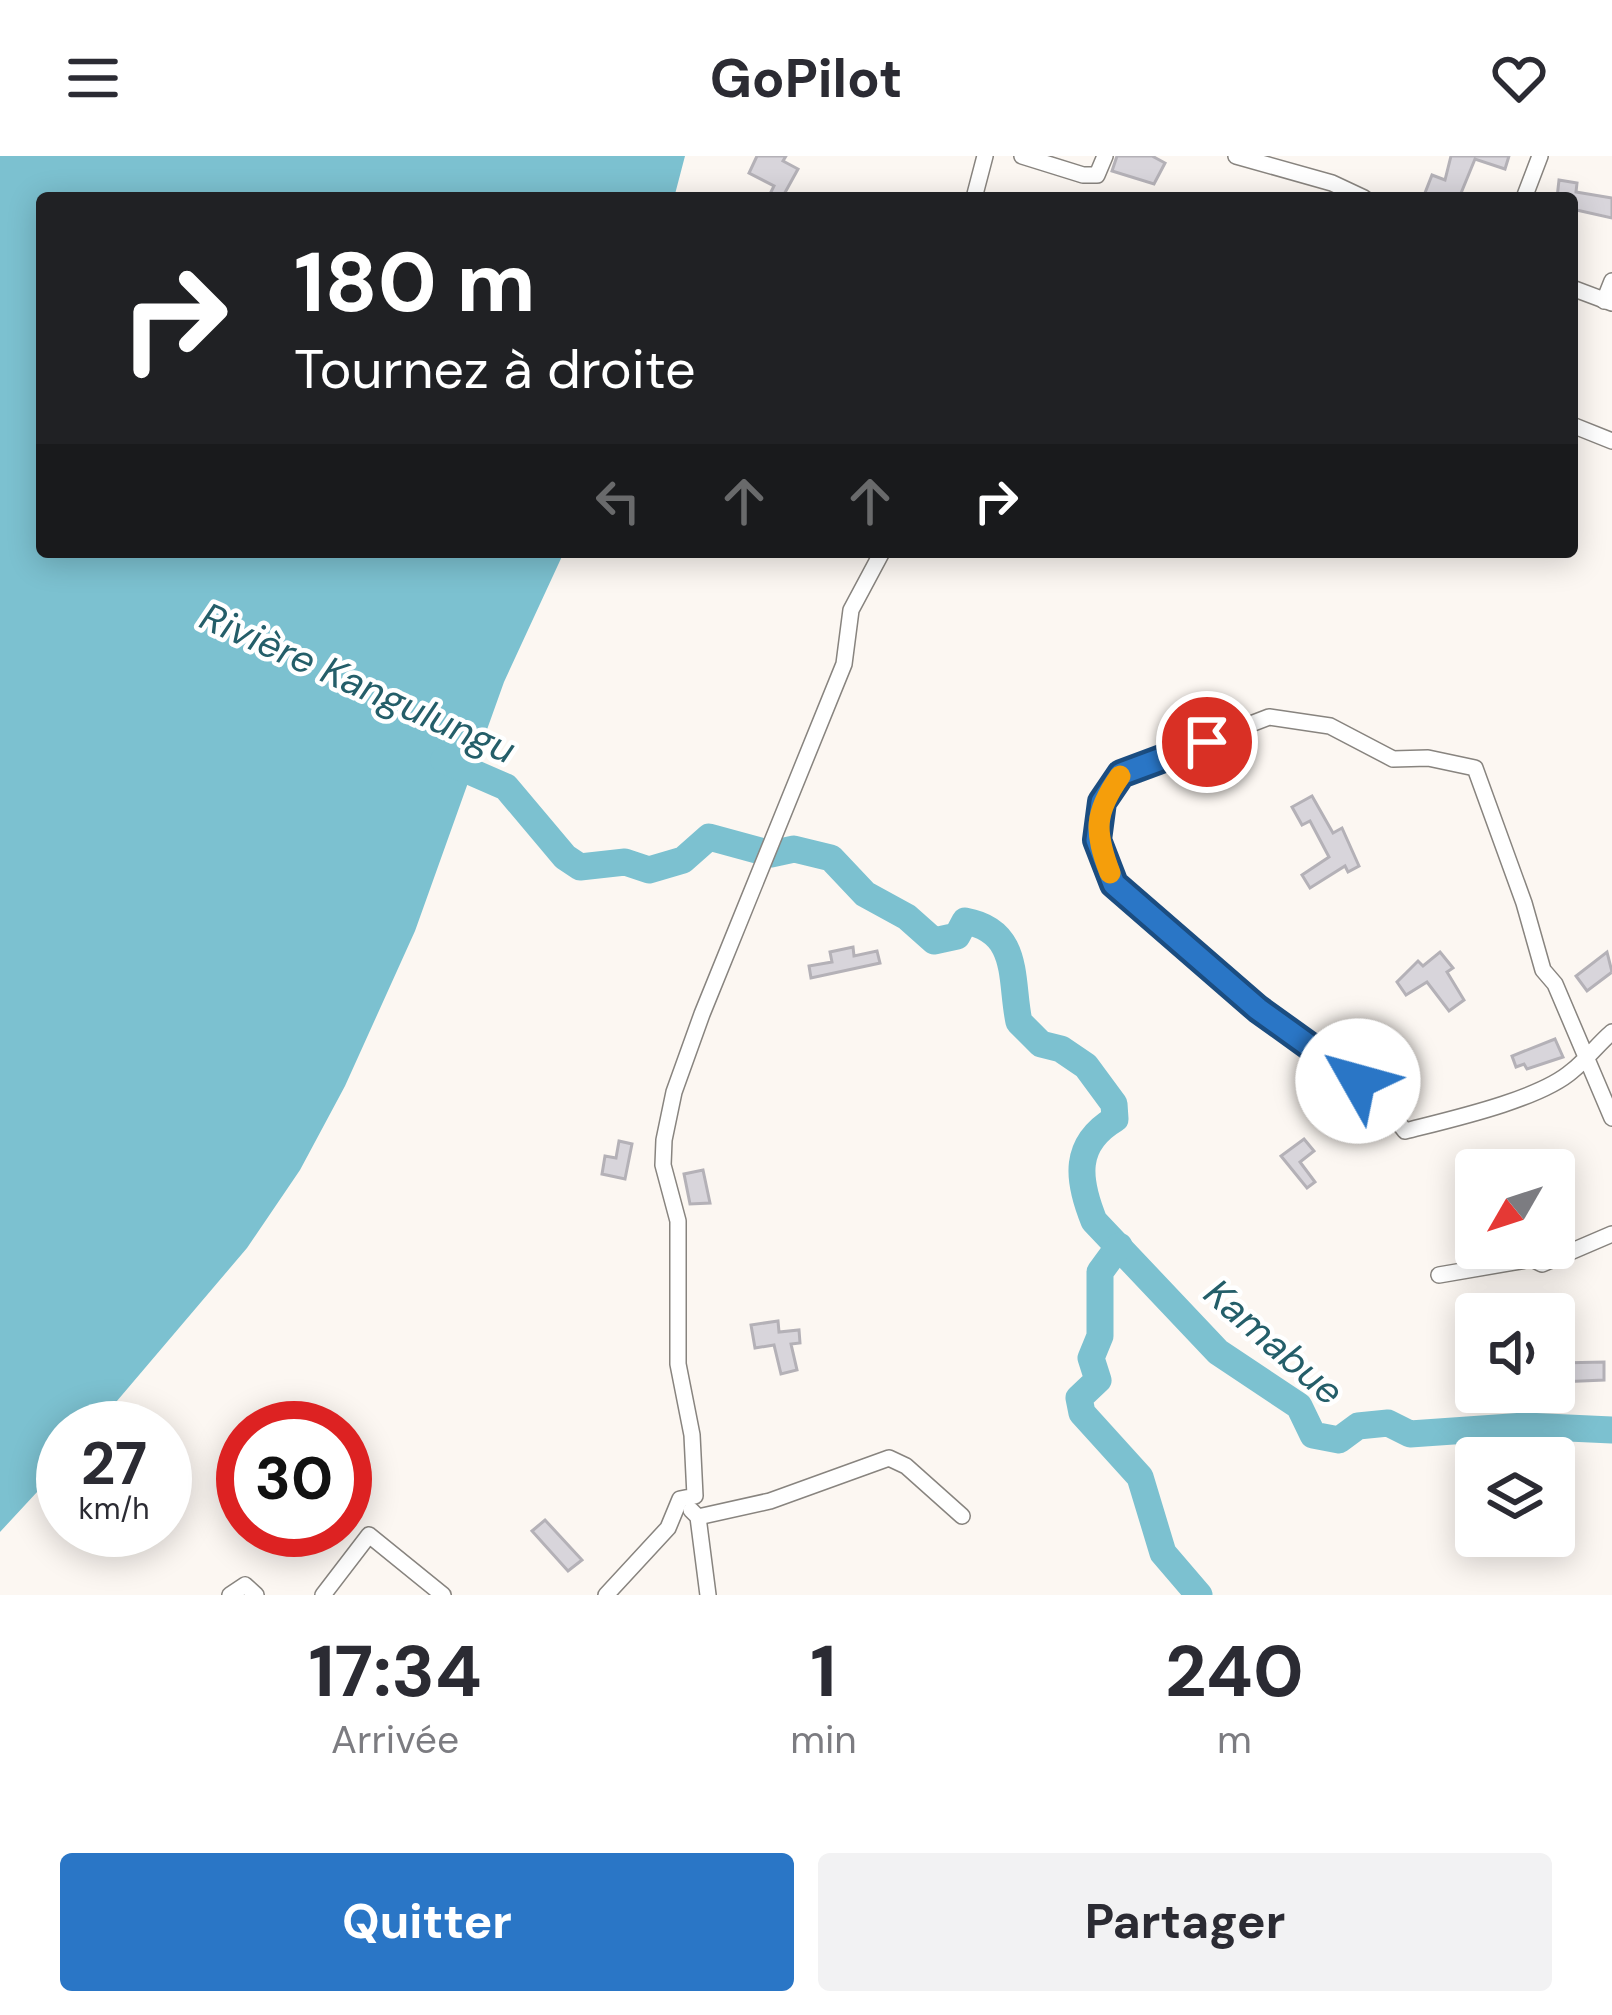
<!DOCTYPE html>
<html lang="fr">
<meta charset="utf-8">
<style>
body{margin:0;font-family:"DM Sans",sans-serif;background:#f2f2f3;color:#2b2b33;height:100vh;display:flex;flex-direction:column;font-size:45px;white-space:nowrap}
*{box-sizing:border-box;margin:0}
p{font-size:39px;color:#7c7c81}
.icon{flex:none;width:66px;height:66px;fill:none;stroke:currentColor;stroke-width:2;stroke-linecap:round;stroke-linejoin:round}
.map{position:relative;height:1439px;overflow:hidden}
.side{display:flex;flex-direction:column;background:#fff;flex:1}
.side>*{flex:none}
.top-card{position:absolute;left:36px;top:36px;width:1542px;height:366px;border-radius:12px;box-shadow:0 6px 30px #0003;background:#202124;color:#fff;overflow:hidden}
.needle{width:78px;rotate:231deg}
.tools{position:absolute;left:1455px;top:993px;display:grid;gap:24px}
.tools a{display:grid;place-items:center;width:120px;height:120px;border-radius:12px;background:#fff;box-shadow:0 6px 30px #0003;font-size:60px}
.speed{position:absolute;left:36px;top:1245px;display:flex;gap:24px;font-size:60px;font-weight:700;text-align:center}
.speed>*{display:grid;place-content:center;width:156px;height:156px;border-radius:50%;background:#fff;box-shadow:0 6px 30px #0003;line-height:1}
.speed small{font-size:30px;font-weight:400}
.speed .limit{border:18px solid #d22;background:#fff;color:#111}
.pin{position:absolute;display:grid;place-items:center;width:102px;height:102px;color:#fff;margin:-51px;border:6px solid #fff;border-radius:50%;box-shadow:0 3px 12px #0007}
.me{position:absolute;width:132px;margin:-66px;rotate:308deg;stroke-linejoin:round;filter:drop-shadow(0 0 9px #0008)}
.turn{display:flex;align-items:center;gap:42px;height:252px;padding:0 60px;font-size:54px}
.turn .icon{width:156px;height:156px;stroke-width:2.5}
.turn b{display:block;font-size:84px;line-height:102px}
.lanes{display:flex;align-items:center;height:114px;padding:0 60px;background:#0003;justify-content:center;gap:60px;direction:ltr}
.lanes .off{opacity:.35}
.eta{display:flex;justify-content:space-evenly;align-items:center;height:204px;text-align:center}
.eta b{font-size:72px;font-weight:700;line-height:84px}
.action{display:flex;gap:24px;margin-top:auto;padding:24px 60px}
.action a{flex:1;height:138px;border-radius:12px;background:#2a76c6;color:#fff;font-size:48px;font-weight:700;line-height:138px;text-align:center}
.action a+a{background:#f2f2f3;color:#2b2b33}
header{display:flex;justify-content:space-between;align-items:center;height:156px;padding:0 60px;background:#fff;font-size:54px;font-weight:700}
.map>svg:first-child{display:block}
.water{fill:#7cc1d0}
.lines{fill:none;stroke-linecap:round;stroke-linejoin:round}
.river{stroke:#7cc1d0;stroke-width:27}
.building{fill:#d8d5db;stroke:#b4b1b7;stroke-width:3}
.minor-casing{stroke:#88847f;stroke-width:18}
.minor{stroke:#fff;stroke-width:15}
.route-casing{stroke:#1b4d81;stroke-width:30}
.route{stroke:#2a76c6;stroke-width:21}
.slow{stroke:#f59e0b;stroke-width:21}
.labels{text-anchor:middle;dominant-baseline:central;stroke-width:9;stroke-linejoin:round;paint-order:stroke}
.water-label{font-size:39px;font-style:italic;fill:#245e69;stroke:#fff}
</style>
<header><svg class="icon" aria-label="menu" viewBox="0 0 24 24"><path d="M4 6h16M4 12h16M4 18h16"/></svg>GoPilot<svg class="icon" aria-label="heart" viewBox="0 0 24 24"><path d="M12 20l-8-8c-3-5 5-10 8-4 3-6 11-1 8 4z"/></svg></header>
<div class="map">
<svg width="1612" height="1439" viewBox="0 0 1612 1439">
<rect width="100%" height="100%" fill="#fcf7f2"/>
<!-- water -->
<path class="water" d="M 0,0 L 685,0 L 674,42 L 42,42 L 42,396 L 564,396 L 504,526 L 415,775 L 345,930 L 300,1014 L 247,1092 L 94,1272 L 63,1272 L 63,1308 L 0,1376 Z"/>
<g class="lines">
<!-- river -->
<g class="river">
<path d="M 444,604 L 506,631 L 565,701 L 580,711 L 625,706 L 649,714 L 683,704 L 709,681 L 771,698 L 794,693 L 831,702 L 865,738 L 907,761 L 934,785 L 957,780 L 965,765 C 1021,775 1010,824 1019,866 L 1041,888 L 1061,893 L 1086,910 L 1114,948 L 1115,963 C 1073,988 1077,1023 1094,1065 L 1218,1196 L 1299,1250 L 1313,1279 L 1339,1284 L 1358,1270 L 1388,1267 L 1410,1278 L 1525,1270 L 1612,1274"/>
<path d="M 1119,1090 L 1100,1116 L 1100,1180 L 1091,1202 L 1098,1224 L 1079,1242 L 1082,1257 L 1140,1321 L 1163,1397 L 1199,1439"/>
</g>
</g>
<!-- building -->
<g class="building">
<path d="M 757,0 L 786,0 L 783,5 L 798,13 L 782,42 L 768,42 L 774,30 L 749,17 Z"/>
<path d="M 1117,0 L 1152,0 L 1165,7 L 1154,28 L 1112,15 Z"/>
<path d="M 1451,0 L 1509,0 L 1505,13 L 1475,3 L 1459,42 L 1423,42 L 1432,19 L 1445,24 Z"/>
<path d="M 1559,24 L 1577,27 L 1576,36 L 1612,42 L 1612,62 L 1572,53 L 1572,42 L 1557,42 Z"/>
<path d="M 1312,640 L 1333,677 L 1342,672 L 1359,710 L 1348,716 L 1345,710 L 1310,732 L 1302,719 L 1329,701 L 1310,665 L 1302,669 L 1292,651 Z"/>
<path d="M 853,791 L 854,800 L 877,795 L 880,807 L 811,822 L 809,810 L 832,806 L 830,796 Z"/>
<path d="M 1440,796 L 1453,812 L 1447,816 L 1464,844 L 1449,855 L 1427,826 L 1406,839 L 1397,826 L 1418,805 L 1423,810 Z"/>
<path d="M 1607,796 L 1612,816 L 1587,835 L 1576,820 Z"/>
<path d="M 1555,883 L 1563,901 L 1527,913 L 1524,908 L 1516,911 L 1512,900 Z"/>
<path d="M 1304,983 L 1314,995 L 1300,1006 L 1315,1026 L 1307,1032 L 1281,1000 Z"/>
<path d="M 619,985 L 632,988 L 625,1023 L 602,1018 L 605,1000 L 616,1002 Z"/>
<path d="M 703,1014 L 710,1047 L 690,1048 L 684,1018 Z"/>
<path d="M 778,1165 L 779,1176 L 799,1174 L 800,1187 L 791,1188 L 797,1214 L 781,1218 L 774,1189 L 755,1192 L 751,1169 Z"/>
<path d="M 1604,1206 L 1604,1224 L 1559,1226 L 1559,1207 Z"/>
<path d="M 545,1364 L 582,1404 L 568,1415 L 532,1375 Z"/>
</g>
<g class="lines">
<!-- minor casing -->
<g class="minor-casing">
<g id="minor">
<path d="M 1022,0 L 1083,19 L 1097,19 L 1105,0"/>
<path d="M 1236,0 L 1332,27 L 1364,42"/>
<path d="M 974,42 L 985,0"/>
<path d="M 1524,42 L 1540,0"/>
<path d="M 1572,132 L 1612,147"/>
<path d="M 1604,145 L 1612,125"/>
<path d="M 1572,269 L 1612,285"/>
<path d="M 1612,876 C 1598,888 1586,904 1572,915 C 1539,944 1448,964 1405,975 L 1377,939 L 1258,853 L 1114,728 L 1097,684 L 1102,646 L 1121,618 L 1269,561 L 1330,570 L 1393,603 L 1428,602 L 1475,612 L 1524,747 L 1543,814 L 1555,828 L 1612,962"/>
<path d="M 1439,1119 L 1532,1103 L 1542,1108 L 1612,1078"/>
<path d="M 691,1354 L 698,1361 L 708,1439"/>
<path d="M 698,1361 L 770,1345 L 889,1302 L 906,1310 L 962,1360"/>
<path d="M 230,1439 L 245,1429 L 256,1439"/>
<path d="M 323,1439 L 369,1379 L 443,1439"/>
<path d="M 606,1439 L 668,1372 L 680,1343 L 695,1340 L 692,1279 L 678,1208 L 678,1065 L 663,1009 L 664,984 L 674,936 L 702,858 L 844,508 L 851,454 L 882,396"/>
</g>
</g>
<!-- minor -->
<use href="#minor" class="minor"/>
</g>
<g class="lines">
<!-- route casing -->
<g class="route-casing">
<path id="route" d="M 1207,586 L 1121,618 L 1102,646 L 1097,684 L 1114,728 L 1258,853 L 1358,925"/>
</g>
<!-- route -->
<use href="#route" class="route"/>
<!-- slow -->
<path class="slow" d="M 1110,717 C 1094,675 1094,657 1120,620"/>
</g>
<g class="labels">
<!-- water labels -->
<g class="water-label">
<text transform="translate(358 527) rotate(24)">Rivière Kangulungu</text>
<text transform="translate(1274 1186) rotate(41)">Kamabue</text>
</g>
</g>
</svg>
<div class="tools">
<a><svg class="needle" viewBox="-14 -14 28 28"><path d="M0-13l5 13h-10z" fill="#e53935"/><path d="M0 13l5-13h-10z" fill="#7c7c81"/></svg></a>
<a><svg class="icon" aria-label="sound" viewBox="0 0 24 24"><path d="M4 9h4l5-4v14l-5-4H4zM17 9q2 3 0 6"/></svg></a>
<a><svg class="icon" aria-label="layers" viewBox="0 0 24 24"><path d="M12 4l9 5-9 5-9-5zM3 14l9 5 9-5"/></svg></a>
</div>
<div class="speed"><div>27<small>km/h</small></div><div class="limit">30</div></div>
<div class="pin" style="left:1207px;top:586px;background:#d93025"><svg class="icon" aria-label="arrive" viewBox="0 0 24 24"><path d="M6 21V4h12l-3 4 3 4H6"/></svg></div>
<svg class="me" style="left:1358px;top:925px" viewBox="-20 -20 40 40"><circle r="19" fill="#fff"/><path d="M0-13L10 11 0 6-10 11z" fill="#2a76c6"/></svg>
<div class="top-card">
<div class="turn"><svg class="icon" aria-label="right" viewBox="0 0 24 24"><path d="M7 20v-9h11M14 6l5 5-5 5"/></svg><div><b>180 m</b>Tournez à droite</div></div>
<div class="lanes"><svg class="icon off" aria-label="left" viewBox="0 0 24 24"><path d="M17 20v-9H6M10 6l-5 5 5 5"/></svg><svg class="icon off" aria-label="ahead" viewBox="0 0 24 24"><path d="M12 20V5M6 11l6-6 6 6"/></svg><svg class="icon off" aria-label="ahead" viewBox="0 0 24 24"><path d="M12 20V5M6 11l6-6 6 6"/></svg><svg class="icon" aria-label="right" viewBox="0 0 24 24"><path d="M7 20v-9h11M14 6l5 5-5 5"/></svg></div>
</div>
</div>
<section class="side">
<div class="eta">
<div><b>17:34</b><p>Arrivée</p></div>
<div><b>1</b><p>min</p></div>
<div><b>240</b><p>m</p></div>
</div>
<div class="action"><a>Quitter</a><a>Partager</a></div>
</section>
